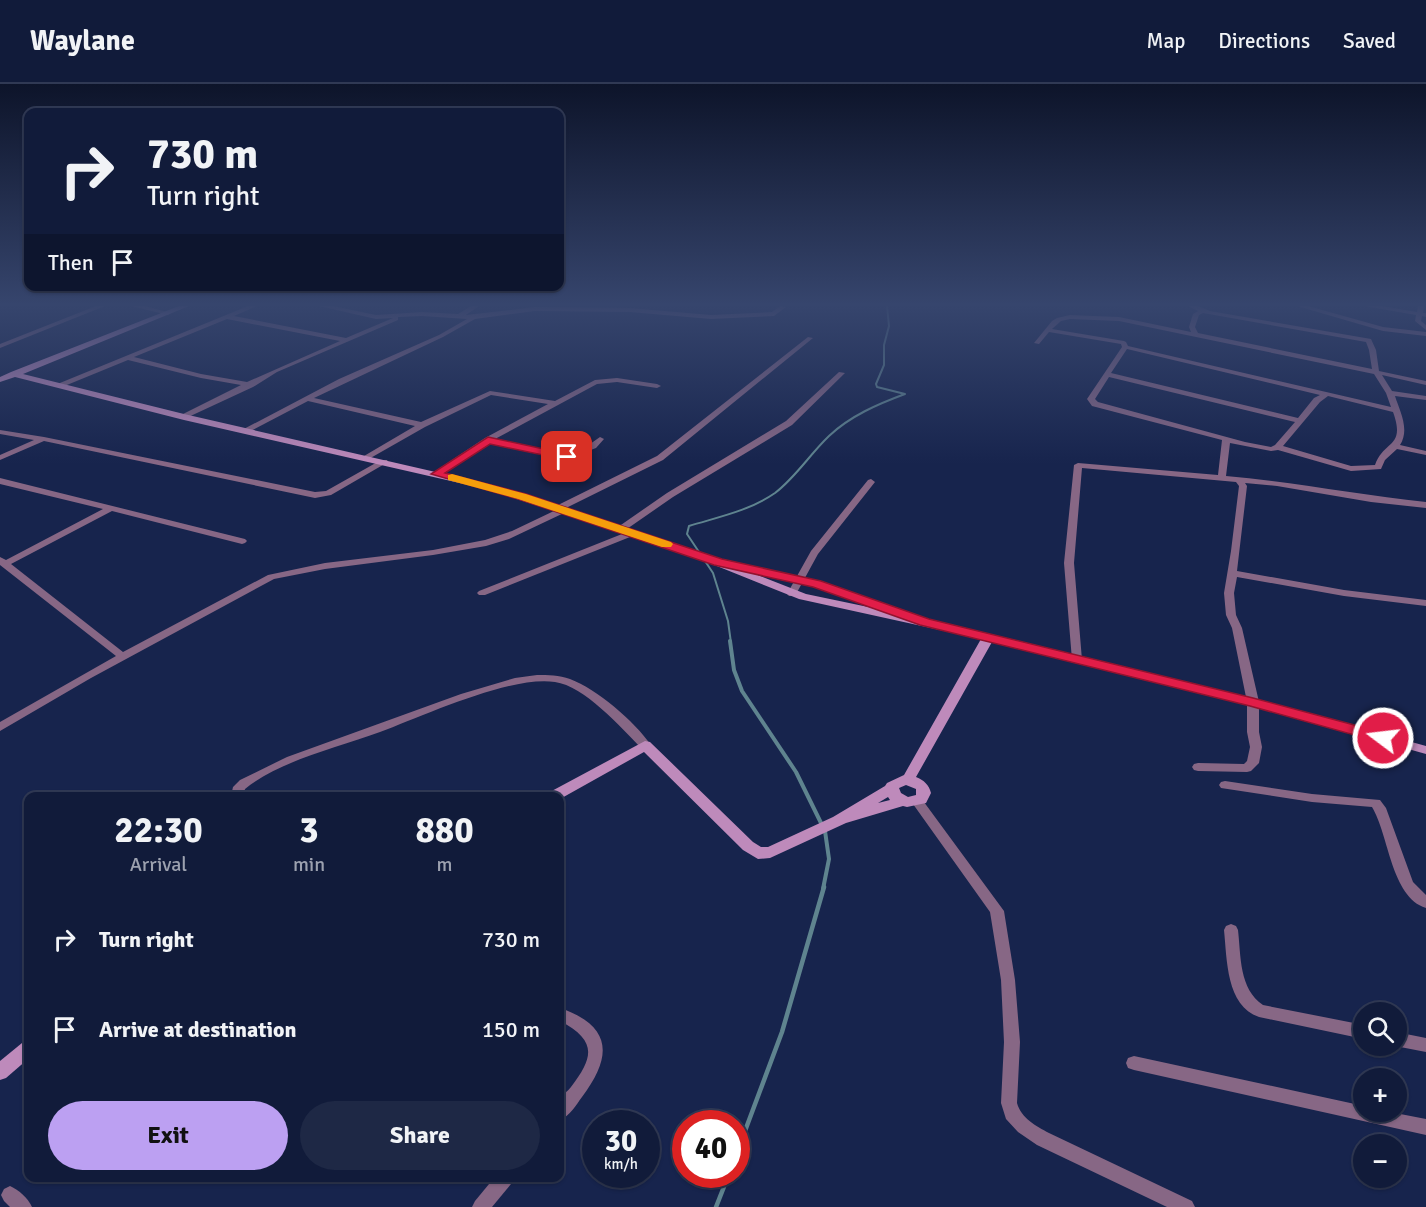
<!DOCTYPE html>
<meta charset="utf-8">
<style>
body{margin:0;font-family:Signika,sans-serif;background:#1e2845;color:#f1f3f6;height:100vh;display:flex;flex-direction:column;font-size:22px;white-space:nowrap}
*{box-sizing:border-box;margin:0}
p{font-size:20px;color:#9ca1af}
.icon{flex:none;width:33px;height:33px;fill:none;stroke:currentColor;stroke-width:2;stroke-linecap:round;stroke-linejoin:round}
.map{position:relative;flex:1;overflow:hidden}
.sheet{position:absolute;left:24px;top:708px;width:540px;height:390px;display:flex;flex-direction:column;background:#111b3a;border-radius:12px;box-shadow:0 2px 4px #0004,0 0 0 2px #303954}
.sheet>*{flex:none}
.guide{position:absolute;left:24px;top:24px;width:540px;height:183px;border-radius:12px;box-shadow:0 2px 4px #0004,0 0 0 2px #303954;background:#111b3a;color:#f1f3f6;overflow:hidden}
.tools{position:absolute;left:1353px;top:918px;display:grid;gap:12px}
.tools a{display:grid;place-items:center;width:54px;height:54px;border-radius:50%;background:#111b3a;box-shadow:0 2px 4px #0004,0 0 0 2px #303954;font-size:30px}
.speed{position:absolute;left:582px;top:1026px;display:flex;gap:12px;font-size:30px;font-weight:700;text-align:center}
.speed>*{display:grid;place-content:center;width:78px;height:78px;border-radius:50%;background:#111b3a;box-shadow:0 2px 4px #0004,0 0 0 2px #303954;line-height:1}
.speed small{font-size:15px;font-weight:400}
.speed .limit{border:9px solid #d22;background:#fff;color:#111}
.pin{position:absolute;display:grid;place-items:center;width:51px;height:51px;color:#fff;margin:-26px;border-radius:12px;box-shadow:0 3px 9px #0006}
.me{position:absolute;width:66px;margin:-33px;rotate:285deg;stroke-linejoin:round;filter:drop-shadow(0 0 4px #0008)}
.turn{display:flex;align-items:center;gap:21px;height:126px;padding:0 24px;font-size:27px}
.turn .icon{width:78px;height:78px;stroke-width:2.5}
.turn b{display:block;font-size:42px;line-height:51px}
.then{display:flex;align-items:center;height:57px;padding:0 24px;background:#0003;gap:12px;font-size:22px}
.eta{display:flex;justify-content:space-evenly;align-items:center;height:102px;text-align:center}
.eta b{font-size:36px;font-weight:700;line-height:42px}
.action{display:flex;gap:12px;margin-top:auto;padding:12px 24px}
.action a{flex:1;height:69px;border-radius:36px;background:#bca0f2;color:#111;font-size:24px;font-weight:700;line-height:69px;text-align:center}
.action a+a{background:#1e2845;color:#f1f3f6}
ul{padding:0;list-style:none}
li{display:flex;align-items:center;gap:18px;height:90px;padding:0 24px}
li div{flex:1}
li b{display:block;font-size:22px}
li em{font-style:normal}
header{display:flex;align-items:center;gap:36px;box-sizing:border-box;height:84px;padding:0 30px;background:#111b3a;border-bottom:2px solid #303954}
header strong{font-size:28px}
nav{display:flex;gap:33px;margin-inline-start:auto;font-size:21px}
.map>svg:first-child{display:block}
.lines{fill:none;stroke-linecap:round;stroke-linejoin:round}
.stream-far2{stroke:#5f848f;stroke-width:2}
.stream-far1{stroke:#5f848f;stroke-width:4}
.stream{stroke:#5f848f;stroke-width:4.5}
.street{fill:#876785;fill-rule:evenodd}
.secondary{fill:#be8abb;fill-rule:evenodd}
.route{fill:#e11d48;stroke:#92132f;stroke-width:1.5}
.slow{fill:#f59e0b}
</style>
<header>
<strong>Waylane</strong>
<nav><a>Map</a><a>Directions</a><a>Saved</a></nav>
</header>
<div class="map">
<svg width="1426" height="1123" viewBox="0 0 1426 1123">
<rect width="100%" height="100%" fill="#17244d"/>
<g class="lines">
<!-- stream-far2 -->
<path class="stream-far2" d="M 731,559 L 728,537 L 713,489 L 687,450 L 689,442 C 718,433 749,427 775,409 C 796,393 810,370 829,352 C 850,332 878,320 905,310 L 877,303 L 876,300 L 884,281 L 884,261 L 889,242 L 887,222"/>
<!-- stream-far1 -->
<g class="stream-far1">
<path d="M 730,557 L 734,586 L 742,607 L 796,688 L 822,741"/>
<path d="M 823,805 L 829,775 L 825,747"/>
</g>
<!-- stream -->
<g class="stream">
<path d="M 736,1071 L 782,948 L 824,803"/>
<path d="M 716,1123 L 729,1090"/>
</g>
<!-- street -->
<g class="street">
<path d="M 96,222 L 105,222 L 0,264 L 0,260 Z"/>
<path d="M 131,222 L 145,222 L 171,229 L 168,231 Z"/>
<path d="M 248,222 L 257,222 L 234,232 L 346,254 L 393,234 L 376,235 L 319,222 L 333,222 L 376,231 L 422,228 L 458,230 L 471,222 L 479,222 L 466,231 L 535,223 L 630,224 L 711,231 L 772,228 L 780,222 L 786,223 L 774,232 L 711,235 L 630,228 L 535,227 L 475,235 L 443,253 L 314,314 L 421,338 L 490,307 L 555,317 L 595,296 L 617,294 L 657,300 L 661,302 L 657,304 L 617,298 L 597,300 L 495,355 L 566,370 L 590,360 L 600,353 L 604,355 L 596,364 L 567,375 L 489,359 L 437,392 L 433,390 L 434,388 L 485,354 L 548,320 L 491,311 L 425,343 L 367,376 L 364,376 L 364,372 L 415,342 L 308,317 L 247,349 L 244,349 L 240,347 L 339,295 L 439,251 L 467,235 L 422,232 L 398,233 L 398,236 L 277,288 L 253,303 L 184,335 L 180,333 L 181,331 L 241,301 L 201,294 L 128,276 L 62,303 L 55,301 ZM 227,235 L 340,257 L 247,298 L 201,290 L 134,273 Z"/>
<path d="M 1188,222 L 1198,222 L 1210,227 L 1371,255 L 1376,266 L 1379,287 L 1426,297 L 1426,301 L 1382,291 L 1392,307 L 1426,312 L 1426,316 L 1395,312 C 1400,328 1410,345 1400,361 L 1426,367 L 1426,371 L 1397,365 L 1385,376 L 1381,385 L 1351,387 L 1278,366 L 1271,367 L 1230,359 L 1226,392 C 1293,398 1359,411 1426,418 L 1426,424 L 1371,418 L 1277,402 L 1245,399 L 1247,402 L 1237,487 L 1344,506 L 1426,516 L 1426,522 L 1344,512 L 1237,493 L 1234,509 L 1236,531 L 1242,544 L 1259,618 L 1259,648 L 1262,663 L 1259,679 L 1251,687 L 1247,688 L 1198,687 L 1194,686 L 1192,683 L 1194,680 L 1198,679 L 1244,680 L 1247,677 L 1250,663 L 1247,648 L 1247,618 L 1232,544 L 1226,531 L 1224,509 L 1231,467 L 1239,402 L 1236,398 L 1082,384 L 1074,479 L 1082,576 L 1077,579 L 1072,576 L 1064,479 L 1074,381 L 1078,379 L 1218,391 L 1222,356 L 1092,322 L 1087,315 L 1122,263 L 1121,260 L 1049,248 L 1039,260 L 1034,259 L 1052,237 L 1057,234 L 1070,231 L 1119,233 L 1191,248 L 1189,243 L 1193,230 L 1198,227 ZM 1203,229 L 1366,258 L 1369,266 L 1372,285 L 1198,249 L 1195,243 L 1199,231 ZM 1070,235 L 1119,237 L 1374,290 L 1386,309 L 1391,323 L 1128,262 L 1126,258 L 1124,257 L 1052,245 L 1061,237 ZM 1127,265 L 1320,311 L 1314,314 L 1298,334 L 1111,289 ZM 1109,293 L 1295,338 L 1275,361 L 1271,363 L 1245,358 L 1098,318 L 1095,315 ZM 1328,312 L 1393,328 C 1406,364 1384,356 1375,381 L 1351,382 L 1283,362 L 1320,318 Z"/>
<path d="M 1297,222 L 1308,222 L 1383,243 L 1426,248 L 1426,252 L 1383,247 Z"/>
<path d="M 1364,222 L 1382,222 L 1417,228 L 1418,222 L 1424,222 L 1423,229 L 1426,229 L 1426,233 L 1422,232 L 1421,237 L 1426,241 L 1426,246 L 1415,237 L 1416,231 Z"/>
<path d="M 808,253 L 813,254 L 663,376 L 566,424 L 567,426 L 566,428 L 509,455 L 486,462 L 433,471 L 325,485 L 274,495 L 91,594 L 0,647 L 0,638 L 116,572 L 0,481 L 0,473 L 6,476 L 103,425 L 0,400 L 0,394 L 245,455 L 247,457 L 245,459 L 242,460 L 112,427 L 11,480 L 123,568 L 268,491 L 325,479 L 433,466 L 485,456 L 512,447 L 556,426 L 556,422 L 657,372 Z"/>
<path d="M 839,288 L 845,289 L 792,341 L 673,413 L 624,447 L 618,447 L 616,445 L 618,443 L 667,409 L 786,337 Z"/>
<path d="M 0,346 L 44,353 L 315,408 L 326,407 L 381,376 L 387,376 L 388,378 L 331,411 L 315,414 L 44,357 L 0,376 L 0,371 L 34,356 L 0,350 Z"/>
<path d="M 871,395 L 875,398 L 818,470 L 795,512 L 789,512 L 787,510 L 811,467 L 868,396 Z"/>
<path d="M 632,446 L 637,449 L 635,451 L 485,511 L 479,511 L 477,509 L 479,507 Z"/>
<path d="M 537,591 C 548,591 559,591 570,595 C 597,605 634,637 651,661 L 649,664 L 641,664 C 621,643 584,602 555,598 C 511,591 423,632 380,648 C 337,664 281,676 245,705 L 243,712 L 231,712 L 233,703 L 240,696 L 287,673 L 461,610 L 515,594 Z"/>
<path d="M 1225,697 L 1312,710 L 1380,716 L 1386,724 L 1413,798 L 1426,811 L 1426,824 C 1391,813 1389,751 1372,723 L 1312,718 L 1221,704 L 1219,701 L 1221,698 Z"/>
<path d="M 917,713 L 921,714 L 1004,827 L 1015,896 L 1020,958 L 1017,1019 C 1021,1034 1036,1042 1049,1049 L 1192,1117 L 1195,1123 L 1167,1123 L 1037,1061 L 1018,1048 L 1006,1035 L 1001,1019 L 1004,958 L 1001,896 L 990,828 L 913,720 L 911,717 L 913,714 Z"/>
<path d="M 1231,840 L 1236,842 L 1238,846 C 1241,872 1239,905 1263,921 L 1364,941 L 1364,955 L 1259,933 C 1226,922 1227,875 1224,846 L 1226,842 Z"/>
<path d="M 560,924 C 612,942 613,972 582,1013 C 576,1021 570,1032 560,1036 C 559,1031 558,1022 560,1017 C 561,1012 568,1007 571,1003 C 595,972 596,956 560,937 Z"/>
<path d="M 1396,948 L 1426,954 L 1426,968 L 1395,962 Z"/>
<path d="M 1134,972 L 1364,1022 L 1364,1028 L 1390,1028 L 1426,1035 L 1426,1051 L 1134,986 L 1128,984 L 1126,979 L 1128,974 Z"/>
<path d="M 494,1094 L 514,1094 L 511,1100 L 492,1123 L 472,1123 L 475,1117 Z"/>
<path d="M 10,1102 C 19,1106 28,1114 32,1123 L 10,1123 L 4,1117 L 1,1111 L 4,1105 Z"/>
</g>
<!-- secondary -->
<g class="secondary">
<path d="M 179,222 L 189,222 L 23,290 L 184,330 L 492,401 L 700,468 L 738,483 L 743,480 L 821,498 L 888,522 L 890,524 L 887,527 L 1253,614 L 1426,662 L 1426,670 L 1250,621 L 992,558 L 916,693 C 924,696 929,701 931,709 L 926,719 L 907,723 L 903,722 L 846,739 L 770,774 L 758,775 L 743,766 L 644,668 L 560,715 L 560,712 L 546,712 L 548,709 L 645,657 L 650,658 L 753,758 L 761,763 L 768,763 L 833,733 L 885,702 L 887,699 L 904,691 L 981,555 L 799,515 L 692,472 L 486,405 L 184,336 L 15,293 L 0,298 L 0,293 L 11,288 ZM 750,488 L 814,503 L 873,524 L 806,510 ZM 906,701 L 916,705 L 916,711 L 908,713 L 901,709 L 899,704 ZM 888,713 L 890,716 L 878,719 Z"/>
<path d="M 28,956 L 28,975 L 6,994 L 0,996 L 0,977 L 22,959 Z"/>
</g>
</g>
<!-- sky -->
<linearGradient id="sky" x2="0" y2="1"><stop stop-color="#0d142a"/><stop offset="0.58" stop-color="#36456d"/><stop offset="1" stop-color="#36456d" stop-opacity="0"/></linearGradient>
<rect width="1426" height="380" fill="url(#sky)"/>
<!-- route -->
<path class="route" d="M 488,353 L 567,370 L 572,373 L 567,376 L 490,360 L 445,389 L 526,410 L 722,475 L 821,497 L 929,535 L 1253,614 L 1388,650 L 1390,654 L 1383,659 L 1250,622 L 920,541 L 813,503 L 714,481 L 518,415 L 431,390 Z"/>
<!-- slow -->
<path class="slow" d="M 452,390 L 526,410 L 671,458 L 673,460 L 671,463 L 662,463 L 518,415 L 448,396 L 448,391 Z"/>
</svg>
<div class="tools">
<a><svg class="icon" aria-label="search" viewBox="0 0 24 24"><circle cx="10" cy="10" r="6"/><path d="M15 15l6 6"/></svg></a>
<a>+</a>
<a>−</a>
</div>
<div class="speed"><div>30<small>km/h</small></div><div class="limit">40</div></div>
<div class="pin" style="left:567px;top:373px;background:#d93025"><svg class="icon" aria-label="arrive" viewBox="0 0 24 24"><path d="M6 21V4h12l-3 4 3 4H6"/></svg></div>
<svg class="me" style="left:1383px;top:654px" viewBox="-20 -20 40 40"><circle r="17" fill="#e11d48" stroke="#fff" stroke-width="3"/><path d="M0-11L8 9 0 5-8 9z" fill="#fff"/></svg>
<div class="guide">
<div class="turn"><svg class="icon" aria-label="right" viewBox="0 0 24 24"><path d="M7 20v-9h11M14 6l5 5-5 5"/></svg><div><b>730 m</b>Turn right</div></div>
<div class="then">Then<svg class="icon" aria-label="arrive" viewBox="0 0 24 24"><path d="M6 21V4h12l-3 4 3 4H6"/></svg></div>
</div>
<section class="sheet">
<div class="eta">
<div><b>22:30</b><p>Arrival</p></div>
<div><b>3</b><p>min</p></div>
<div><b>880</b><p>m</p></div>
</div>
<ul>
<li><svg class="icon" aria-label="right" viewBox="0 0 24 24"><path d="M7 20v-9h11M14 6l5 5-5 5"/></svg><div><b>Turn right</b></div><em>730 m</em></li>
<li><svg class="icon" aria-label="arrive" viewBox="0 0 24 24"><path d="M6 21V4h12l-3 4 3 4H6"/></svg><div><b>Arrive at destination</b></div><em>150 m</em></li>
</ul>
<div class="action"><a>Exit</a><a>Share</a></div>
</section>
</div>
